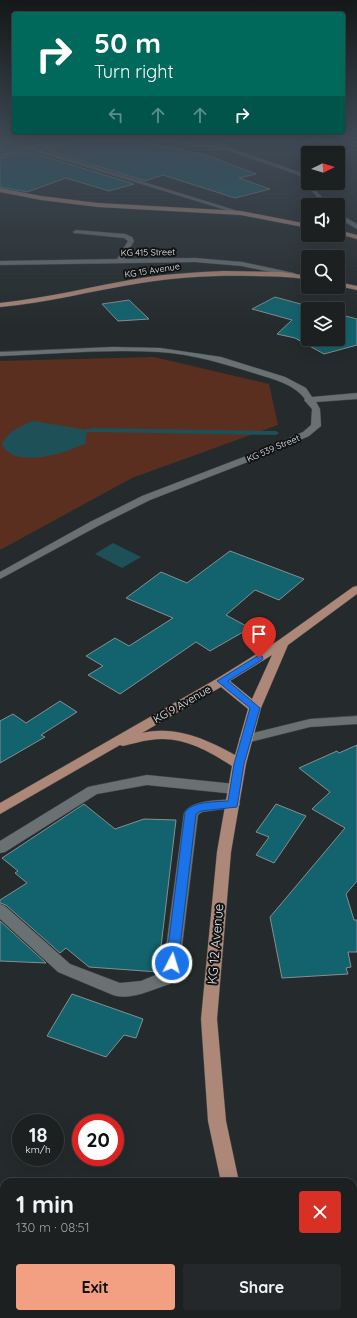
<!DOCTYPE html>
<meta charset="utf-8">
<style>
body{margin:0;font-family:Quicksand,sans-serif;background:#25282a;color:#f1f3f6;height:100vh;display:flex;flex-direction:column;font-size:15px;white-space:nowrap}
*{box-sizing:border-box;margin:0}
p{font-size:13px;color:#a0a3a5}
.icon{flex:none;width:22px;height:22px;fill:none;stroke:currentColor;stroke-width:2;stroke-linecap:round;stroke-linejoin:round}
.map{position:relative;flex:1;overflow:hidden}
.sheet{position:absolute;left:0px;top:1178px;width:357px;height:140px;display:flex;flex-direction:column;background:#1c2021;border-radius:12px 12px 0 0;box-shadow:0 4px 16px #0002,0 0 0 1px #3a3e3f}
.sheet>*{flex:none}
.top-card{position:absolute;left:12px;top:12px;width:333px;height:122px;border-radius:4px;box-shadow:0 4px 16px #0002,0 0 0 1px #3a3e3f;background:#00695c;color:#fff;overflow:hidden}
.needle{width:26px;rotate:85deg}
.tools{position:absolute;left:301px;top:146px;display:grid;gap:8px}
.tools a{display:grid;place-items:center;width:44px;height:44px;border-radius:4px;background:#1c2021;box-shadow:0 4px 16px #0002,0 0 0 1px #3a3e3f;font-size:20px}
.speed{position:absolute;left:12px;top:1114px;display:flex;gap:8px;font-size:20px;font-weight:700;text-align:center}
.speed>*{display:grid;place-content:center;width:52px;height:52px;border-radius:50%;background:#1c2021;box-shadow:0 4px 16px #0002,0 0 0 1px #3a3e3f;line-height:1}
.speed small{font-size:10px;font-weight:400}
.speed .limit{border:6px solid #d22;background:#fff;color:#111}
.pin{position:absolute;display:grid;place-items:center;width:34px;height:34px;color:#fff;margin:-41px -17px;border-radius:50% 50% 50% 0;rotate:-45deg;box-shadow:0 0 4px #0007}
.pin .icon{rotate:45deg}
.me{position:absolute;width:44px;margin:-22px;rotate:5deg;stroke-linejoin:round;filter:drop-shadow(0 0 3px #0008)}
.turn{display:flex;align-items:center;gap:14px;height:84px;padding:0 16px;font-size:18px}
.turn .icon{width:52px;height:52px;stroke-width:2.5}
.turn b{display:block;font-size:28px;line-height:34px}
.lanes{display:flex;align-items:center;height:38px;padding:0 16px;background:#0003;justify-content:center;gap:20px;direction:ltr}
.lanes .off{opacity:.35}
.round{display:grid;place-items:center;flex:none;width:42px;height:42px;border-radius:4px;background:#25282a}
.summary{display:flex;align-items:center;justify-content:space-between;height:68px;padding:0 16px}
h1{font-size:24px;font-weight:800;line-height:30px}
.action{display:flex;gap:8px;margin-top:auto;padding:8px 16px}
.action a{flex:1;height:46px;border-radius:4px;background:#f2a081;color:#111;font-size:16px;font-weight:800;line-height:46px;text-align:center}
.action a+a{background:#25282a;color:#f1f3f6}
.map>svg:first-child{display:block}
.green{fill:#5b2f1f}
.water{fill:#1d5057}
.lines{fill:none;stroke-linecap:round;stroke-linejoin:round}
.stream{fill:#1d5057;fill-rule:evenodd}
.building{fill:#12636d;stroke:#878e8f}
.minor-casing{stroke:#424849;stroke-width:1}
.major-casing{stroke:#424849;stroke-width:1}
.minor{fill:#6a7172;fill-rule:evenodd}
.major{fill:#ad8778;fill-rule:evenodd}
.route{fill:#1a73e8;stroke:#114b97}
.labels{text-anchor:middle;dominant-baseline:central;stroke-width:4;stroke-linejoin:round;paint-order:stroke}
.far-street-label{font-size:9px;fill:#e8ecec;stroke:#111314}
.street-label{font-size:11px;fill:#e8ecec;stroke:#111314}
.near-street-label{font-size:13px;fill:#e8ecec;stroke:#111314}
</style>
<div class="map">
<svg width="357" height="1318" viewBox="0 0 357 1318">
<rect width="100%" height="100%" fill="#252b2c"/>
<!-- green -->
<path class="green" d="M 154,357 L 269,384 L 278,425 L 132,478 L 0,550 L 0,361 Z"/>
<!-- water -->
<g class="water">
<path d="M 33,421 L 82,429 L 86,431 L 86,443 C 68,453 12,470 2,444 C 6,433 22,425 33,421 Z"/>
<path d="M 113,543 L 141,557 L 122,568 L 95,554 Z"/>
</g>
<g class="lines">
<!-- stream -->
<path class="stream" d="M 93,428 L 276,431 L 279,433 L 276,435 L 93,432 L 86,433 L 83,431 L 84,430 Z"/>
</g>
<!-- building -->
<g class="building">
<path d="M 0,142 L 5,142 L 19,148 L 0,152 Z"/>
<path d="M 22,142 L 55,142 L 38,147 Z"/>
<path d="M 72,142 L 141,142 L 203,154 L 256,174 L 239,178 L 270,189 L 235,198 L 163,175 L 145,181 L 49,151 Z"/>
<path d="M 30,152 L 134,184 L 109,191 L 66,178 L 27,192 L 0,187 L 0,159 Z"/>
<path d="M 275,297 L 319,309 L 308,309 L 308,339 L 338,339 L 338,314 L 357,319 L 357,345 L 324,354 L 295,338 L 277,334 L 292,320 L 252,309 Z"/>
<path d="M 129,300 L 149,319 L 118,321 L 102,304 Z"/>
<path d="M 230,551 L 304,579 L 279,600 L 255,590 L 226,615 L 250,628 L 210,651 L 196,642 L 120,694 L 88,675 L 103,666 L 86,656 L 115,638 L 129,646 L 173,618 L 126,598 L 161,572 L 187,583 Z"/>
<path d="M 60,701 L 77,712 L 41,735 L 45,737 L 0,763 L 0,721 L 13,714 L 26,723 Z"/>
<path d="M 357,745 L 357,881 L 346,894 L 354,920 L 357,920 L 357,952 L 348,952 L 351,967 L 346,968 L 348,974 L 282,978 L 270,917 L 345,828 L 312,809 L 330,792 L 299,768 L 337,751 L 339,753 Z"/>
<path d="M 84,804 L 115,829 L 144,819 L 176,820 L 158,972 L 89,967 L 66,948 L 60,953 L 6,905 L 0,903 L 0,900 L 27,883 L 15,873 L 18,871 L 2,858 Z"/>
<path d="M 276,804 L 306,816 L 274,863 L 256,855 L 269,837 L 256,832 Z"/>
<path d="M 0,921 L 46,963 L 0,961 Z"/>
<path d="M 72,994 L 143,1019 L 136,1038 L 124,1035 L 106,1057 L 47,1036 Z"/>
</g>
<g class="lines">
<!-- minor casing -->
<g class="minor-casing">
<g id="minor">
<path d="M 6,142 L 16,142 L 38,149 L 61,142 L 71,142 L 44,151 L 244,213 L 239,214 L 30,150 L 0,158 L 0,154 L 24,148 Z"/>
<path d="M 178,142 L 193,142 L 219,147 L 210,142 L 218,142 L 235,150 L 299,172 L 308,162 L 308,168 L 303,174 L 308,183 L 330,205 L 324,205 L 298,175 L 225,149 L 222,151 Z"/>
<path d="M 328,142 L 335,142 L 322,153 L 315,153 Z"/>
<path d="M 338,213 L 357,224 L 357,229 L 338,218 Z"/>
<path d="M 76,230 L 125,234 L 132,237 L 134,241 L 124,259 L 195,258 L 242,262 L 294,273 L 298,275 L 294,277 L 242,266 L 195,262 L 0,265 L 0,261 L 117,259 L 128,241 L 124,238 L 74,233 L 73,232 Z"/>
<path d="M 113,347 L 160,348 L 221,357 L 285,377 L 306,388 L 312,397 L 357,393 L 357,399 L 316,402 L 320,409 L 321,426 L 309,436 L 268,454 L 150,500 L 98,526 L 0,579 L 0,572 L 90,522 L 142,496 L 262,450 L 303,432 L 311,425 L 312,409 L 304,400 L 305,399 C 294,384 273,379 257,374 C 225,364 192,354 159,352 C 106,349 53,354 0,356 L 0,352 Z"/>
<path d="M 357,716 L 357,724 L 310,727 L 246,743 L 241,742 L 239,739 L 241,736 L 310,719 Z"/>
<path d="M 147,775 L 235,784 L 240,786 L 242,789 L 240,792 L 235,794 L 147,785 L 97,794 L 5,852 L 0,853 L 0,841 L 88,787 Z"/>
<path d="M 233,799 L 238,801 L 240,804 L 238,807 L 202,812 L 198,815 L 180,963 L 170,984 C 153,989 131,1001 113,995 L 58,972 L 0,919 L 0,904 L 5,906 L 70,964 L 120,983 L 141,981 L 158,974 L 164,963 L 184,813 C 192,799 219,801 233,799 Z"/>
</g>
</g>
<!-- major casing -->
<g class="major-casing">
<g id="major">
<path d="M 0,188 L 41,196 L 98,203 L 241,211 L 308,224 L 308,228 L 241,215 L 98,207 L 41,200 L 0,192 Z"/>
<path d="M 338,230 L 357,235 L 357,239 L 338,234 Z"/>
<path d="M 223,271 L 282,272 L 308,276 L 308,280 C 290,276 272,277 253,276 C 216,275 178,277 141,283 C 94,290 48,303 0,307 L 0,303 C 48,298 94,286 141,278 C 168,274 196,272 223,271 Z"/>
<path d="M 338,282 L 357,286 L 357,290 L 338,286 Z"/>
<path d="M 357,586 L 357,594 L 288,645 L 261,708 L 246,764 L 231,852 L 217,1019 L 226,1121 L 239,1182 L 221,1182 L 208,1121 L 201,1019 L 217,852 L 232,766 C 207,750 181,735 150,740 C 141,741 132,744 123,746 L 120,745 L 0,814 L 0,803 L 218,678 L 279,640 L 353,587 ZM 272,655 L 252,699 L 230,681 ZM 221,687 L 248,709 L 235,755 C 206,739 175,725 142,733 Z"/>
<path d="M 247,1314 L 267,1314 L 268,1318 L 248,1318 Z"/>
</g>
</g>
<!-- minor -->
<use href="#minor" class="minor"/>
<!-- major -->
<use href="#major" class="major"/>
</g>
<!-- sky -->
<linearGradient id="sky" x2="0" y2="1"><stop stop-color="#141818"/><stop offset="0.43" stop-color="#404a56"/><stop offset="1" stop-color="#404a56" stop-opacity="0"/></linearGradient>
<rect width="357" height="327" fill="url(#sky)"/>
<!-- route -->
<path class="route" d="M 259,655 L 262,656 L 263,658 L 262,660 L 228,681 L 260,708 L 244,764 L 237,807 L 201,811 L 196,814 L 178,963 L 176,967 L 172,968 L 168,967 L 166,963 L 185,812 C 193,801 216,802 228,801 L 234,764 L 250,708 L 217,681 Z"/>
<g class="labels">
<!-- far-street labels -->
<g class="far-street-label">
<text transform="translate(148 252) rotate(-1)">KG 415 Street</text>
<text transform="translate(152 270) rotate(-9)">KG 15 Avenue</text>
<text transform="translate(273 448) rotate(-23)">KG 539 Street</text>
</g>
<!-- street labels -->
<g class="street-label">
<text transform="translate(182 704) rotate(-30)">KG 9 Avenue</text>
</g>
<!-- near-street labels -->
<g class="near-street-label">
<text transform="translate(215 944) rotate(-85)">KG 12 Avenue</text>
</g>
</g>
</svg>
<div class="tools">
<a><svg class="needle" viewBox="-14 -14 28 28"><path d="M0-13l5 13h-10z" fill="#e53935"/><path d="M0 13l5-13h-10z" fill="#a0a3a5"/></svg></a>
<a><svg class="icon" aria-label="sound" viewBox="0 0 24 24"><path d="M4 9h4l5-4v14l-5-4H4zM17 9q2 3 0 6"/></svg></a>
<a><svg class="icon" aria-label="search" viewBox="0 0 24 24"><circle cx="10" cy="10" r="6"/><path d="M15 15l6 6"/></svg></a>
<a><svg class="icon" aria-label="layers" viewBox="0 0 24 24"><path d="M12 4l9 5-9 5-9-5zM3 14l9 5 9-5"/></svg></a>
</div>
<div class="speed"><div>18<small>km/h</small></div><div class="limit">20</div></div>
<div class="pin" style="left:259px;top:658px;background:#d93025"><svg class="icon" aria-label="arrive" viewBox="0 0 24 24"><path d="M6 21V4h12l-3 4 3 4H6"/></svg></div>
<svg class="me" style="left:172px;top:963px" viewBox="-20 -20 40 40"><circle r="17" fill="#1a73e8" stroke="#fff" stroke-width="3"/><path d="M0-11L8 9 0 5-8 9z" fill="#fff"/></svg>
<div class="top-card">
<div class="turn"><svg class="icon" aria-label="right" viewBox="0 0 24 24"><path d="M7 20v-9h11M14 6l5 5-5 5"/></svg><div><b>50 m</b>Turn right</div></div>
<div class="lanes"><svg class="icon off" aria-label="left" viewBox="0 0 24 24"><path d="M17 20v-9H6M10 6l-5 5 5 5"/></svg><svg class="icon off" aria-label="ahead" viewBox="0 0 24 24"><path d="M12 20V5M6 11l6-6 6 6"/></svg><svg class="icon off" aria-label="ahead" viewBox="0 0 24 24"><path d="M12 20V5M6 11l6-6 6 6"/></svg><svg class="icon" aria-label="right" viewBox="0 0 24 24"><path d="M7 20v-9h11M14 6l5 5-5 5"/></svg></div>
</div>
<section class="sheet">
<div class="summary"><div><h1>1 min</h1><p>130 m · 08:51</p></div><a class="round" style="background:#d93025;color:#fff"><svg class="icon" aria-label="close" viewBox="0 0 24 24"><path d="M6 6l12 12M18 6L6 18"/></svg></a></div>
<div class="action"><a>Exit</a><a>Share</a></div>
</section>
</div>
